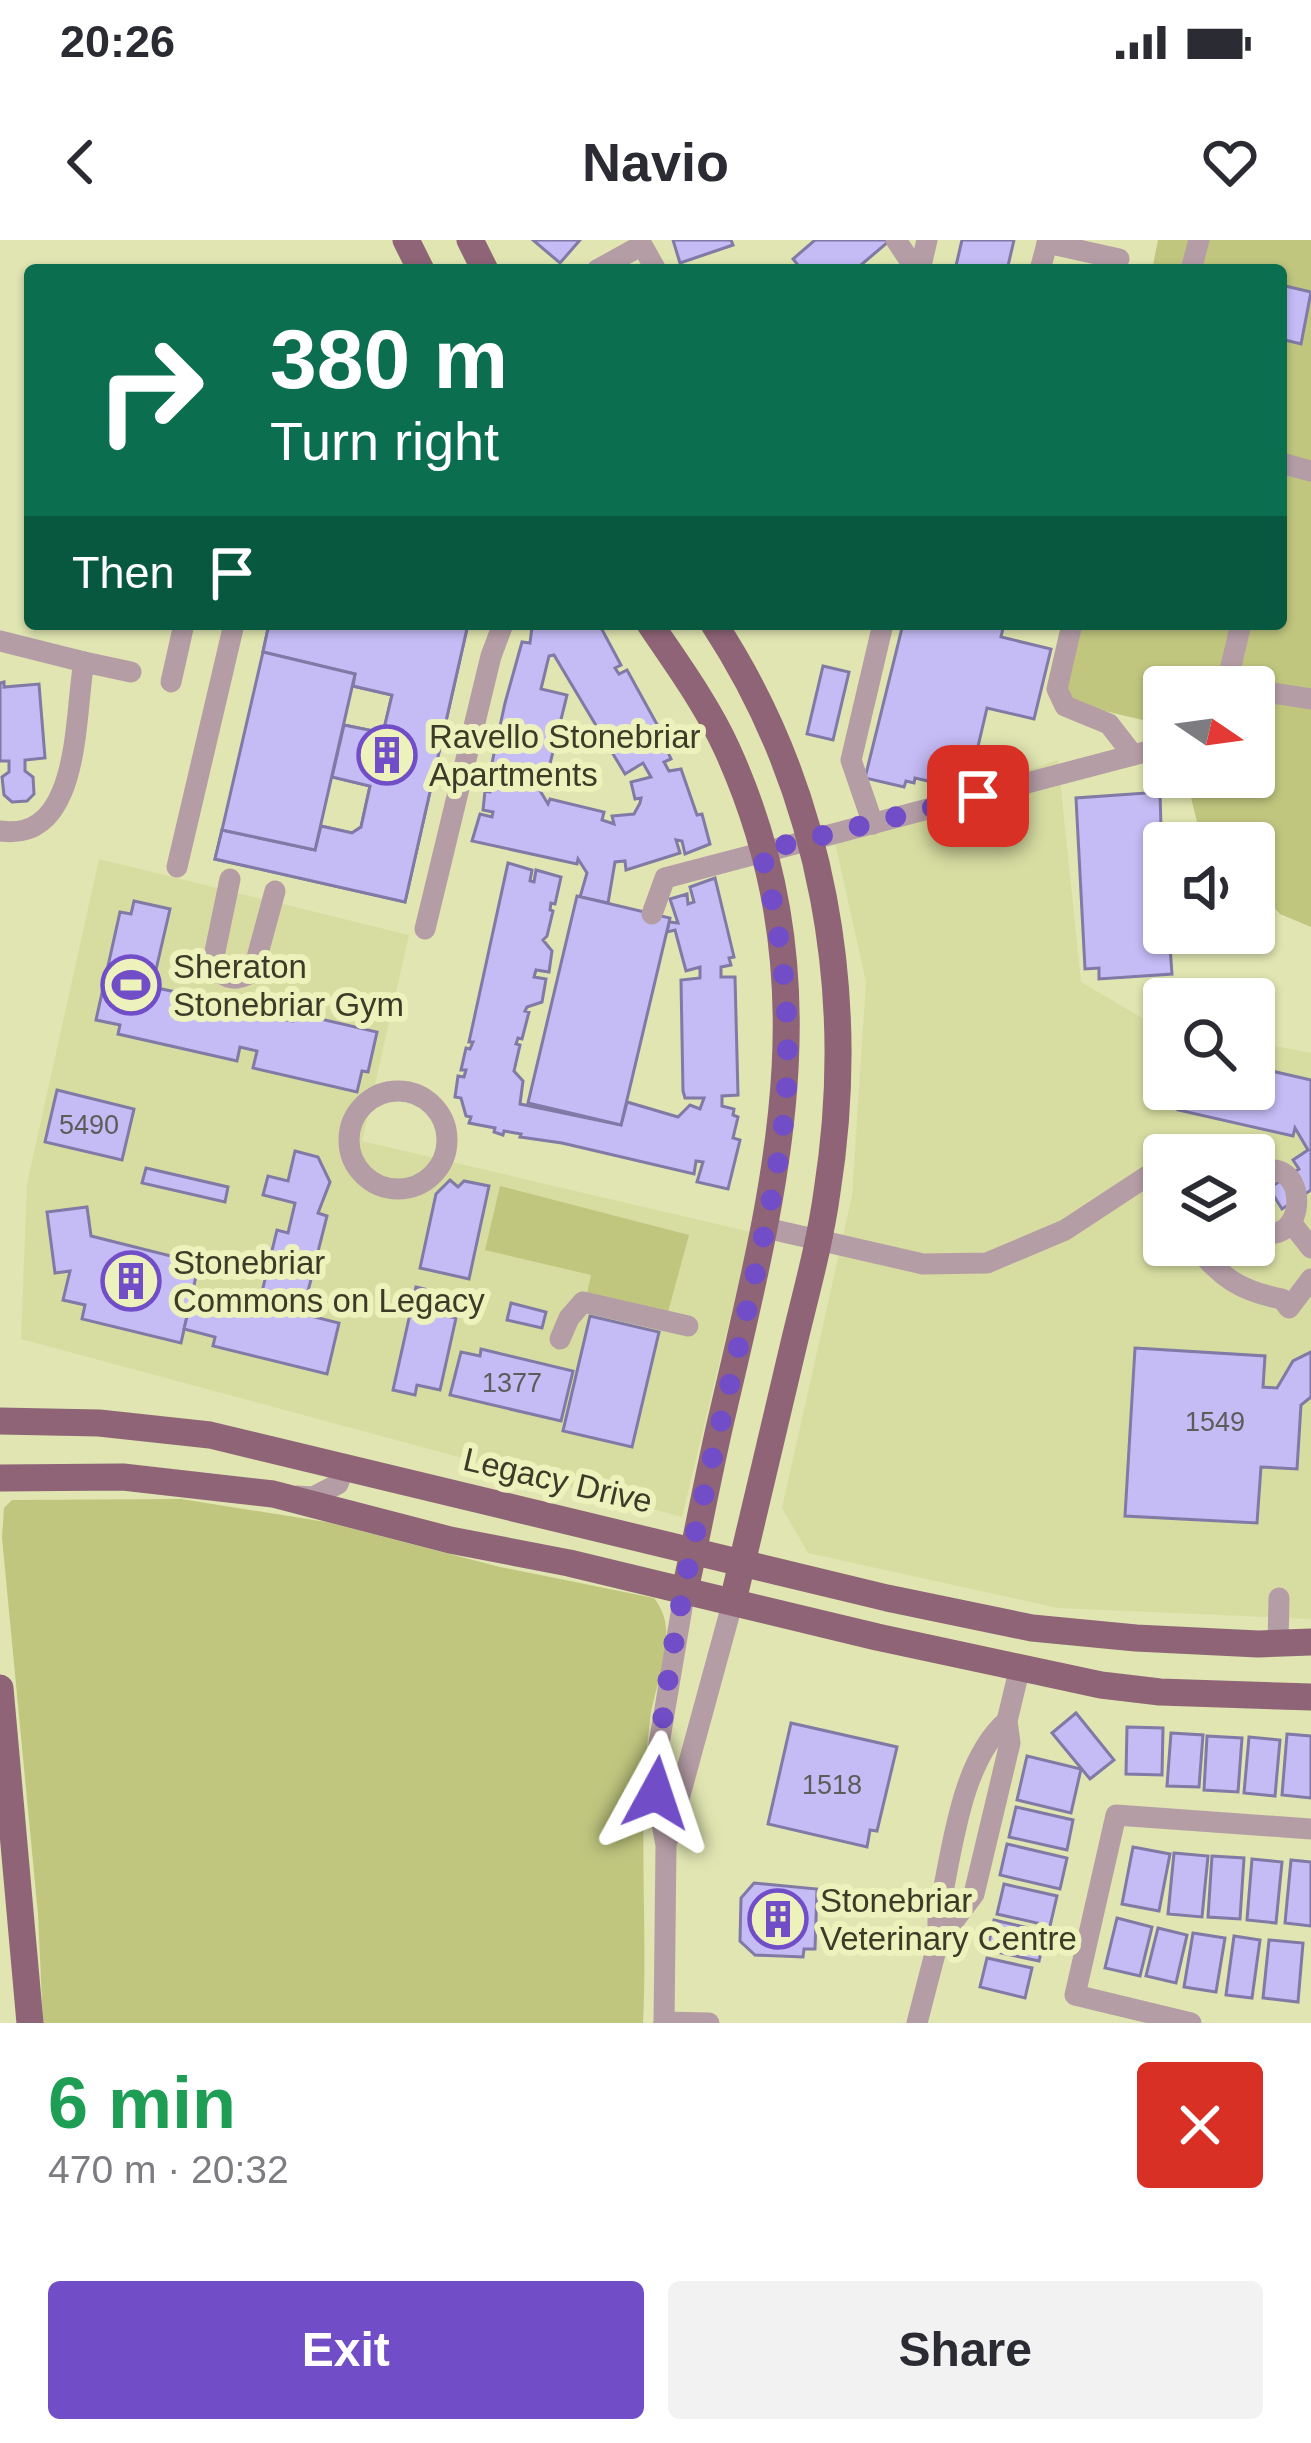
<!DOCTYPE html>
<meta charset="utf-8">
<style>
body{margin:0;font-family:Helvetica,sans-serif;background:#f2f2f3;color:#2b2b33;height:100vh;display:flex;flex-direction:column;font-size:45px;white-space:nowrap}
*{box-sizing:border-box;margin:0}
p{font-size:39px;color:#7c7c81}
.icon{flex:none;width:66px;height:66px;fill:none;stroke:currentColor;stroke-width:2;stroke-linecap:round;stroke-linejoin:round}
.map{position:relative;height:1783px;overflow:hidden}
.side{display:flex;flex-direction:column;background:#fff;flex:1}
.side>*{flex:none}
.banner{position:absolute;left:24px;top:24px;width:1263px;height:366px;border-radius:12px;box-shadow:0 3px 9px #0004;background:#0b6e4f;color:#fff;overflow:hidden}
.needle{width:78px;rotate:103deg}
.buttons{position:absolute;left:1143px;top:426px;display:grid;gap:24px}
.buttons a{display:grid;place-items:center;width:132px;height:132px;border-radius:12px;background:#fff;box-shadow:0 3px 9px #0004;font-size:60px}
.pin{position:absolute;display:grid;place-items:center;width:102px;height:102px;color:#fff;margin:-51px;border-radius:24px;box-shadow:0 6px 18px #0006}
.me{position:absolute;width:132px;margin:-66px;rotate:5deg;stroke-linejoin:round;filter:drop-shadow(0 0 9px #0008)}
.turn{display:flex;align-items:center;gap:42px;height:252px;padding:0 48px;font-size:54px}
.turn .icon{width:156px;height:156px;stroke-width:2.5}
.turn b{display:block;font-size:84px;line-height:102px}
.then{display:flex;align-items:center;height:114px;padding:0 48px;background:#0003;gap:24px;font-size:45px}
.round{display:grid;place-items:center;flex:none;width:126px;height:126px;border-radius:12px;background:#f2f2f3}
.head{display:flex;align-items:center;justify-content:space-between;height:204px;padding:0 48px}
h1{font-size:72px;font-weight:700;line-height:90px;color:#1e9e55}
.cta{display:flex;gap:24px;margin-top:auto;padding:24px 48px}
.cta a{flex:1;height:138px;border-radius:12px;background:#714ec7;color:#fff;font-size:48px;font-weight:700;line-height:138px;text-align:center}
.cta a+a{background:#f2f2f3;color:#2b2b33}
.status{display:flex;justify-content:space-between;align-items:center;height:84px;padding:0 60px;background:#fff;direction:ltr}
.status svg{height:33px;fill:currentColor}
header{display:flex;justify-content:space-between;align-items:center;height:156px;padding:0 48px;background:#fff;font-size:54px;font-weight:700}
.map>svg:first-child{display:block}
.built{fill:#d7dda1;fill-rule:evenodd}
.green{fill:#c0c67e}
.building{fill:#c5bbf5;stroke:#8179a6;stroke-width:3;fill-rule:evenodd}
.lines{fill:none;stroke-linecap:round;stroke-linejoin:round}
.minor{stroke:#b59da6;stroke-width:21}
.major{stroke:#8e6476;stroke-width:27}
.route{stroke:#714ec7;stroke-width:21;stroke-dasharray:0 37.8}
.labels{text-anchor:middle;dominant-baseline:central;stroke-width:12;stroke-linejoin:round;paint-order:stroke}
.number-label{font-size:27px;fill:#5d5c5a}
.poi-label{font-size:33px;fill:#3a3c27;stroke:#edf2bd;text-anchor:start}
.street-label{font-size:33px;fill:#3a3c27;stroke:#edf2bd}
</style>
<div class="status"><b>20:26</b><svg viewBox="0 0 49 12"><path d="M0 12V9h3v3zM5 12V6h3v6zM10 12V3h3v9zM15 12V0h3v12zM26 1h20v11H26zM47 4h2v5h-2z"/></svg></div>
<header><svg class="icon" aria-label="back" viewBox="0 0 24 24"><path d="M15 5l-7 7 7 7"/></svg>Navio<svg class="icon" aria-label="heart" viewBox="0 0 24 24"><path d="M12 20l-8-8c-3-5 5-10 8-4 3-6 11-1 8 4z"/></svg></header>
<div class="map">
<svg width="1311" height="1783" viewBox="0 0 1311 1783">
<rect width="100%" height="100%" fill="#e0e5b1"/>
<!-- built -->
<g class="built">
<path d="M 1058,520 L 1081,742 L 1147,781 L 1164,785 L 1164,849 L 1254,849 L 1254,802 L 1311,813 L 1311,1379 L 1058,1368 L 808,1313 L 782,1268 L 852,956 L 866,742 L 833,593 ZM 1164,915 L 1254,915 L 1254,1005 L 1164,1005 Z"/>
<path d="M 99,619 L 409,695 L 362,901 L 751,992 L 682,1277 L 21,1099 L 27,944 Z"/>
</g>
<!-- green -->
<g class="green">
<path d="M 1158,0 L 1311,0 L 1311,687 L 1280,674 L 1254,646 L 1254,603 L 1212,603 L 1199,590 L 1186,537 L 1254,537 L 1254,447 L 1164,447 L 1164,485 L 1062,461 L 1075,384 L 1281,384 L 1281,30 L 1152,30 Z"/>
<path d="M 500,946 L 689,995 L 668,1072 L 587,1054 L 591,1035 L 485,1010 Z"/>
<path d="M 181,1259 L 326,1282 L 500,1327 L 654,1358 C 682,1393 655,1440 650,1480 C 637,1580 648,1682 643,1783 L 43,1783 L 38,1674 L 2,1298 L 4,1268 L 12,1260 Z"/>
</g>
<!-- building -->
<g class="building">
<path d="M 533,0 L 580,0 L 560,23 Z"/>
<path d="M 673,0 L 731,0 L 733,5 L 680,23 Z"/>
<path d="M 815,0 L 886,0 L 888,2 L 855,30 L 802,30 L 793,19 Z"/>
<path d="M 962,0 L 1014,0 L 1007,30 L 955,30 Z"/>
<path d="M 1281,45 L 1311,52 L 1301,104 L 1281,99 Z"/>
<path d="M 269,384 L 330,384 L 329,388 L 406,405 L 410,384 L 468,384 L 405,662 L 215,619 L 222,590 L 315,610 L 321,586 L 352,593 L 361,587 L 370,546 L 332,537 L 344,485 L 383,493 L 392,455 L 353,446 L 355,434 L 263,412 Z"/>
<path d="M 269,384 L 468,384 L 405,662 L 215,619 L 222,590 L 315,610 L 321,586 L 352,593 L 361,587 L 370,546 L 332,537 L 344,485 L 383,493 L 392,455 L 353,446 L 355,434 L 263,412 Z"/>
<path d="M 538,384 L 599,384 L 621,425 L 615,428 L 619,434 L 627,430 L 670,508 L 667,510 L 671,519 L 664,522 L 669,531 L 681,529 L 697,575 L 702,574 L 710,604 L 685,614 L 682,601 L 676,600 L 680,613 L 626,630 L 625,621 L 615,622 L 608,663 L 580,657 L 587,633 L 578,619 L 577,624 L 472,601 L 480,574 L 492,577 L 493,572 L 483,570 L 485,551 L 490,552 L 492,546 L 487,546 L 505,463 L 522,402 L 530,403 L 532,387 ZM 554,415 L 625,534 L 643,523 L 651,537 L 631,542 L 635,559 L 641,558 L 640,563 L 634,574 L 612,576 L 614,584 L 602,580 L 604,572 L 550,559 L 548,564 L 539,549 L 544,548 L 567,455 L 541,449 L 549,416 Z"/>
<path d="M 903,384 L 1004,384 L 1001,397 L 1051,409 L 1034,479 L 987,468 L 972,532 L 949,526 L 946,537 L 934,533 L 932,542 L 915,538 L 914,543 L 906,541 L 904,547 L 865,538 Z"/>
<path d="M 263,412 L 355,434 L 315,610 L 222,590 Z"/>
<path d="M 823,426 L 849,432 L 833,500 L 807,494 Z"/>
<path d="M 4,442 L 4,447 L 39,444 L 45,518 L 25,520 L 25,531 L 33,537 L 34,554 L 27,561 L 12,562 L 4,555 L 2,537 L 9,532 L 9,521 L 0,521 L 0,443 Z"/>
<path d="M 1160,552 L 1164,693 L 1169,693 L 1172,734 L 1099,739 L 1099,728 L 1085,729 L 1076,558 Z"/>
<path d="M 508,623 L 532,630 L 530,641 L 534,642 L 536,630 L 561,637 L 555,664 L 551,663 L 550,670 L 553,671 L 547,696 L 543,700 L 552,711 L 549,732 L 536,730 L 534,737 L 546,739 L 542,762 L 527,767 L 525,771 L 529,772 L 522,799 L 518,798 L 516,804 L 520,805 L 514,831 L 523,841 L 520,864 L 621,885 L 627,862 L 678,877 L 690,865 L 700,869 L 704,858 L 685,858 L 683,851 L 681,740 L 700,738 L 700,727 L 686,731 L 675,690 L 667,692 L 669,682 L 678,683 L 670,659 L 687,654 L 688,664 L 694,662 L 690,647 L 715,638 L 734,717 L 729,718 L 731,725 L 721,727 L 721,737 L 735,737 L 738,855 L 722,856 L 722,866 L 734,869 L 733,875 L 738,877 L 733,898 L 740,900 L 728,949 L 697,942 L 703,922 L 696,921 L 694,934 L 562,903 L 520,897 L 521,894 L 504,891 L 503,895 L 494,892 L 495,888 L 469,883 L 471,877 L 466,876 L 461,858 L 455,857 L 458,836 L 464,837 L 466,830 L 461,830 L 466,808 L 470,809 L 473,802 L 469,802 Z"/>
<path d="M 577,656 L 670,678 L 621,885 L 528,863 Z"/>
<path d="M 134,661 L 170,669 L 152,747 L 288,775 L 287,780 L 293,781 L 295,773 L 377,792 L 368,832 L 362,831 L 357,852 L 253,828 L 257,811 L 240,807 L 237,821 L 118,794 L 120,785 L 96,780 L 120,672 L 131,674 Z"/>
<path d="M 1254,827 L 1311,840 L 1311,950 L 1282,969 L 1269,948 L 1299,929 L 1293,920 L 1308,910 L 1295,888 L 1293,896 L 1178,870 L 1182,854 L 1164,850 L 1254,849 Z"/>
<path d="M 57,850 L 134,869 L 122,920 L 45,902 Z"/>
<path d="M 295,911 L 318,917 L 330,942 L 318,973 L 327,976 L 305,1063 L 262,1052 L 277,990 L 288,993 L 295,963 L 263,955 L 268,936 L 288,941 Z"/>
<path d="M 146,928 L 228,947 L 225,962 L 142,943 Z"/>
<path d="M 450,940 L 458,947 L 464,941 L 489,946 L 469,1039 L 420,1028 L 436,954 Z"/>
<path d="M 87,967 L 91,996 L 199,1023 L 181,1103 L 82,1079 L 85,1065 L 63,1060 L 70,1031 L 55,1033 L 47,972 Z"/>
<path d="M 416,1047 L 441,1053 L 437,1074 L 456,1078 L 440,1150 L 417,1145 L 415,1155 L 393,1150 Z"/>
<path d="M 226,1055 L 339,1083 L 327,1134 L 213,1106 L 215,1097 L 184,1089 L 191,1060 L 222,1068 Z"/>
<path d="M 511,1063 L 546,1072 L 542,1088 L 507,1080 Z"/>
<path d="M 590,1076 L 659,1092 L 632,1207 L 563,1191 Z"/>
<path d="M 1135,1108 L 1265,1116 L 1263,1147 L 1277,1148 L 1293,1121 L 1311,1112 L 1311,1157 L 1301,1165 L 1297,1229 L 1261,1227 L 1257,1283 L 1125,1276 Z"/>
<path d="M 481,1109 L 573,1131 L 561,1181 L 450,1155 L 461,1112 L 480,1116 Z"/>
<path d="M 1076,1473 L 1114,1520 L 1090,1539 L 1052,1493 Z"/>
<path d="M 791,1483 L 897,1507 L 877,1591 L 870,1590 L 867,1607 L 768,1584 Z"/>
<path d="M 1127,1487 L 1163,1488 L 1162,1535 L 1126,1534 Z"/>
<path d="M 1171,1493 L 1203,1495 L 1199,1547 L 1167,1546 Z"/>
<path d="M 1287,1494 L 1311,1496 L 1311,1558 L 1282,1555 Z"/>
<path d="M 1207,1496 L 1242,1498 L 1238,1552 L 1204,1550 Z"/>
<path d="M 1249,1497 L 1280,1500 L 1275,1556 L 1244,1553 Z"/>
<path d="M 1027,1516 L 1081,1529 L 1071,1573 L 1017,1560 Z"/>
<path d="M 1016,1567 L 1073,1580 L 1067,1610 L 1009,1597 Z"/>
<path d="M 1007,1604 L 1067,1618 L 1060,1649 L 1000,1635 Z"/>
<path d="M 1133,1607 L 1170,1614 L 1159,1671 L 1122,1664 Z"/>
<path d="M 1174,1613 L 1208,1616 L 1202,1677 L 1168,1674 Z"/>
<path d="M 1212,1616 L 1244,1618 L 1240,1679 L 1208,1677 Z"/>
<path d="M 1252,1619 L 1282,1622 L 1276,1683 L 1247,1680 Z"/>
<path d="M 1291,1620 L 1311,1622 L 1311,1686 L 1285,1683 Z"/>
<path d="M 754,1643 L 817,1649 L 815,1709 L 804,1709 L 803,1717 L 755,1715 L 740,1701 L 741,1658 Z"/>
<path d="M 1004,1644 L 1057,1656 L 1050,1686 L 997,1674 Z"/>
<path d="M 1117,1678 L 1152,1687 L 1140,1736 L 1105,1728 Z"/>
<path d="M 994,1680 L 1046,1692 L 1039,1721 L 987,1710 Z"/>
<path d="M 1158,1688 L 1187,1695 L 1176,1743 L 1146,1736 Z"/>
<path d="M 1193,1693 L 1225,1698 L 1216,1752 L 1184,1747 Z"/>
<path d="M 1234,1696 L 1260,1700 L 1252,1758 L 1226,1755 Z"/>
<path d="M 1269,1700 L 1303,1703 L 1298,1762 L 1263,1758 Z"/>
<path d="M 987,1718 L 1032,1728 L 1025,1758 L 980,1747 Z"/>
</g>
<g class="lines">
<!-- minor -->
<g class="minor">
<path d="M 896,0 L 916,30"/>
<path d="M 1047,3 L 1119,19"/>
<path d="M 597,30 L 642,5 L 656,30"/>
<path d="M 920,30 L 927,0"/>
<path d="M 1040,30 L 1048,0"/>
<path d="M 1191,30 L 1199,0"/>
<path d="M 1281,223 L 1311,231"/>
<path d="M 1072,384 L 1057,449 L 1065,466 L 1109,484 L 1133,515"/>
<path d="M 0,401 L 84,422"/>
<path d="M 171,442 L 184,384"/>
<path d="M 1226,447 L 1241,384"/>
<path d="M 1254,450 L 1311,459"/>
<path d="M 873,584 L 851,520 L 883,384"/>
<path d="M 0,591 C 82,603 74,474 84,422 L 131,432"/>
<path d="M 177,627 L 234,384"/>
<path d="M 230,639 L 212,726 C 227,740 236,742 253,732 L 275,651"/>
<path d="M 652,674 L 665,638 L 1164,507"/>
<path d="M 425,689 L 491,416 L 503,384"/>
<circle cx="398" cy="900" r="49"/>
<path d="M 1180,915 L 1212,910 L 1233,915"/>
<path d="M 1254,935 C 1311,906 1311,1016 1254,989"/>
<path d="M 1293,985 L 1311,1008"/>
<path d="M 766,988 L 923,1024 L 987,1023 L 1065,990 L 1164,925"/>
<path d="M 1194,1005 C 1222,1038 1240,1051 1282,1059 L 1289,1068 L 1311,1039"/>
<path d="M 560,1099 L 569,1078 L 583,1062 L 688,1086"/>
<path d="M 297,1256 L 313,1257 L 338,1244 L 344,1227"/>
<path d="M 1278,1403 L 1279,1358"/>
<path d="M 668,1599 L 733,1361"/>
<path d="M 938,1702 L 938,1676 C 952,1615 959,1523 1007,1481"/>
<path d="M 664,1782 L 709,1783"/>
<path d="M 664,1783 L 666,1605 L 656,1553 L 659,1504 L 685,1350"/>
<path d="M 917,1783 L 938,1702 L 974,1654 L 1010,1503 L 1007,1481 L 1020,1427"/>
<path d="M 1191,1783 L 1075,1755 L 1116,1575 L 1311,1589"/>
</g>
<!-- major -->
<g class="major">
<path d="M 406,0 L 421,30"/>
<path d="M 470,0 L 485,30"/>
<path d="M 650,384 C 677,424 707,465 727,509 C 834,745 774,951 719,1189 C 707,1242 697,1296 685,1350"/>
<path d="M 714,384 C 824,552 858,756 827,952 C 820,1003 806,1053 794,1103 C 774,1189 753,1275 733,1361"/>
<path d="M 0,1181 L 99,1183 L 210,1195 L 887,1358 L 1032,1388 L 1136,1398 L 1258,1404 L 1311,1402"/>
<path d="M 0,1238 L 123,1237 L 273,1254 L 450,1300 L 569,1323 L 877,1397 L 1101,1445 L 1160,1452 L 1311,1457"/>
<path d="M 0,1448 L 30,1783"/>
</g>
</g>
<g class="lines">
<!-- route -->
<path class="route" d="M 656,1553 C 666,1390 711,1229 747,1070 C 764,993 784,916 787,837 C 790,760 780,685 761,611 L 978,556"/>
</g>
<!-- icons -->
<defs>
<g id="building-ring" transform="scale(3)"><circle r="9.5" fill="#edf2bd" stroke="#714ec7" stroke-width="1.5"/><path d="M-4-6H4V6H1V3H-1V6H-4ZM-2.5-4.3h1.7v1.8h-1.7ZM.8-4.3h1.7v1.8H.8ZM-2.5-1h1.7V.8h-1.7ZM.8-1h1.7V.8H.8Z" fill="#714ec7"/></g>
<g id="stadium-ring" transform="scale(3)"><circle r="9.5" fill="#edf2bd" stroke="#714ec7" stroke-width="1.5"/><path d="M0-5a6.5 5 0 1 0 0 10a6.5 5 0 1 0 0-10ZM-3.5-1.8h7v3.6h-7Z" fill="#714ec7"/></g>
</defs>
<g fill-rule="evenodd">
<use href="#building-ring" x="387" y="515"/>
<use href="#stadium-ring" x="131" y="745"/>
<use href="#building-ring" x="131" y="1041"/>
<use href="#building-ring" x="778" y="1679"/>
</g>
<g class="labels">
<!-- number labels -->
<g class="number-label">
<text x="89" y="885">5490</text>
<text x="512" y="1143">1377</text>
<text x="1215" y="1182">1549</text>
<text x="832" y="1545">1518</text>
</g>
<!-- poi labels -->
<g class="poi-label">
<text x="429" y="496">Ravello Stonebriar<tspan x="429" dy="38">Apartments</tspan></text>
<text x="173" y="726">Sheraton<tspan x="173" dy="38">Stonebriar Gym</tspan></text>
<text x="173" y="1022">Stonebriar<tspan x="173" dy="38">Commons on Legacy</tspan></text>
<text x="820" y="1660">Stonebriar<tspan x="820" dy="38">Veterinary Centre</tspan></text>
</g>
<!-- street labels -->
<g class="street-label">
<text transform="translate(558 1240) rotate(13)">Legacy Drive</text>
</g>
</g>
</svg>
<div class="buttons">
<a><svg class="needle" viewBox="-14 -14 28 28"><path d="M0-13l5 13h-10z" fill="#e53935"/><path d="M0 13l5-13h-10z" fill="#7c7c81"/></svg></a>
<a><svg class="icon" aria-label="sound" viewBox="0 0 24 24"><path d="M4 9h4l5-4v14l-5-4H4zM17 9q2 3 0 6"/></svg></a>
<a><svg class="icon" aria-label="search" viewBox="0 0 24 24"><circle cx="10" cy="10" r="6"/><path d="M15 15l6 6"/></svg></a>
<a><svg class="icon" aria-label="layers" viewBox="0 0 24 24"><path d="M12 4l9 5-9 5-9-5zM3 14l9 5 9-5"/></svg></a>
</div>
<div class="pin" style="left:978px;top:556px;background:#d93025"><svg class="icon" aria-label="arrive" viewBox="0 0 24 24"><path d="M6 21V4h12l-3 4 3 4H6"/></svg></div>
<svg class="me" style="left:656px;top:1553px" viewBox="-20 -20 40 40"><path d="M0-17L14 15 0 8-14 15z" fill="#714ec7" stroke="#fff" stroke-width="4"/></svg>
<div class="banner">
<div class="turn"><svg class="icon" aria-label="right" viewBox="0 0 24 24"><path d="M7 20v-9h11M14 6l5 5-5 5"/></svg><div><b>380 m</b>Turn right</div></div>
<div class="then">Then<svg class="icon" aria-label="arrive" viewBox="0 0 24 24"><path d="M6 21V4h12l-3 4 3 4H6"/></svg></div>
</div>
</div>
<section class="side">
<div class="head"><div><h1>6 min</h1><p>470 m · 20:32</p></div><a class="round" style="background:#d93025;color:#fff"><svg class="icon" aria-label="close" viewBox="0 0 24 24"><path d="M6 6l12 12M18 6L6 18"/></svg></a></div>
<div class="cta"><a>Exit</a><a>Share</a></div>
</section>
